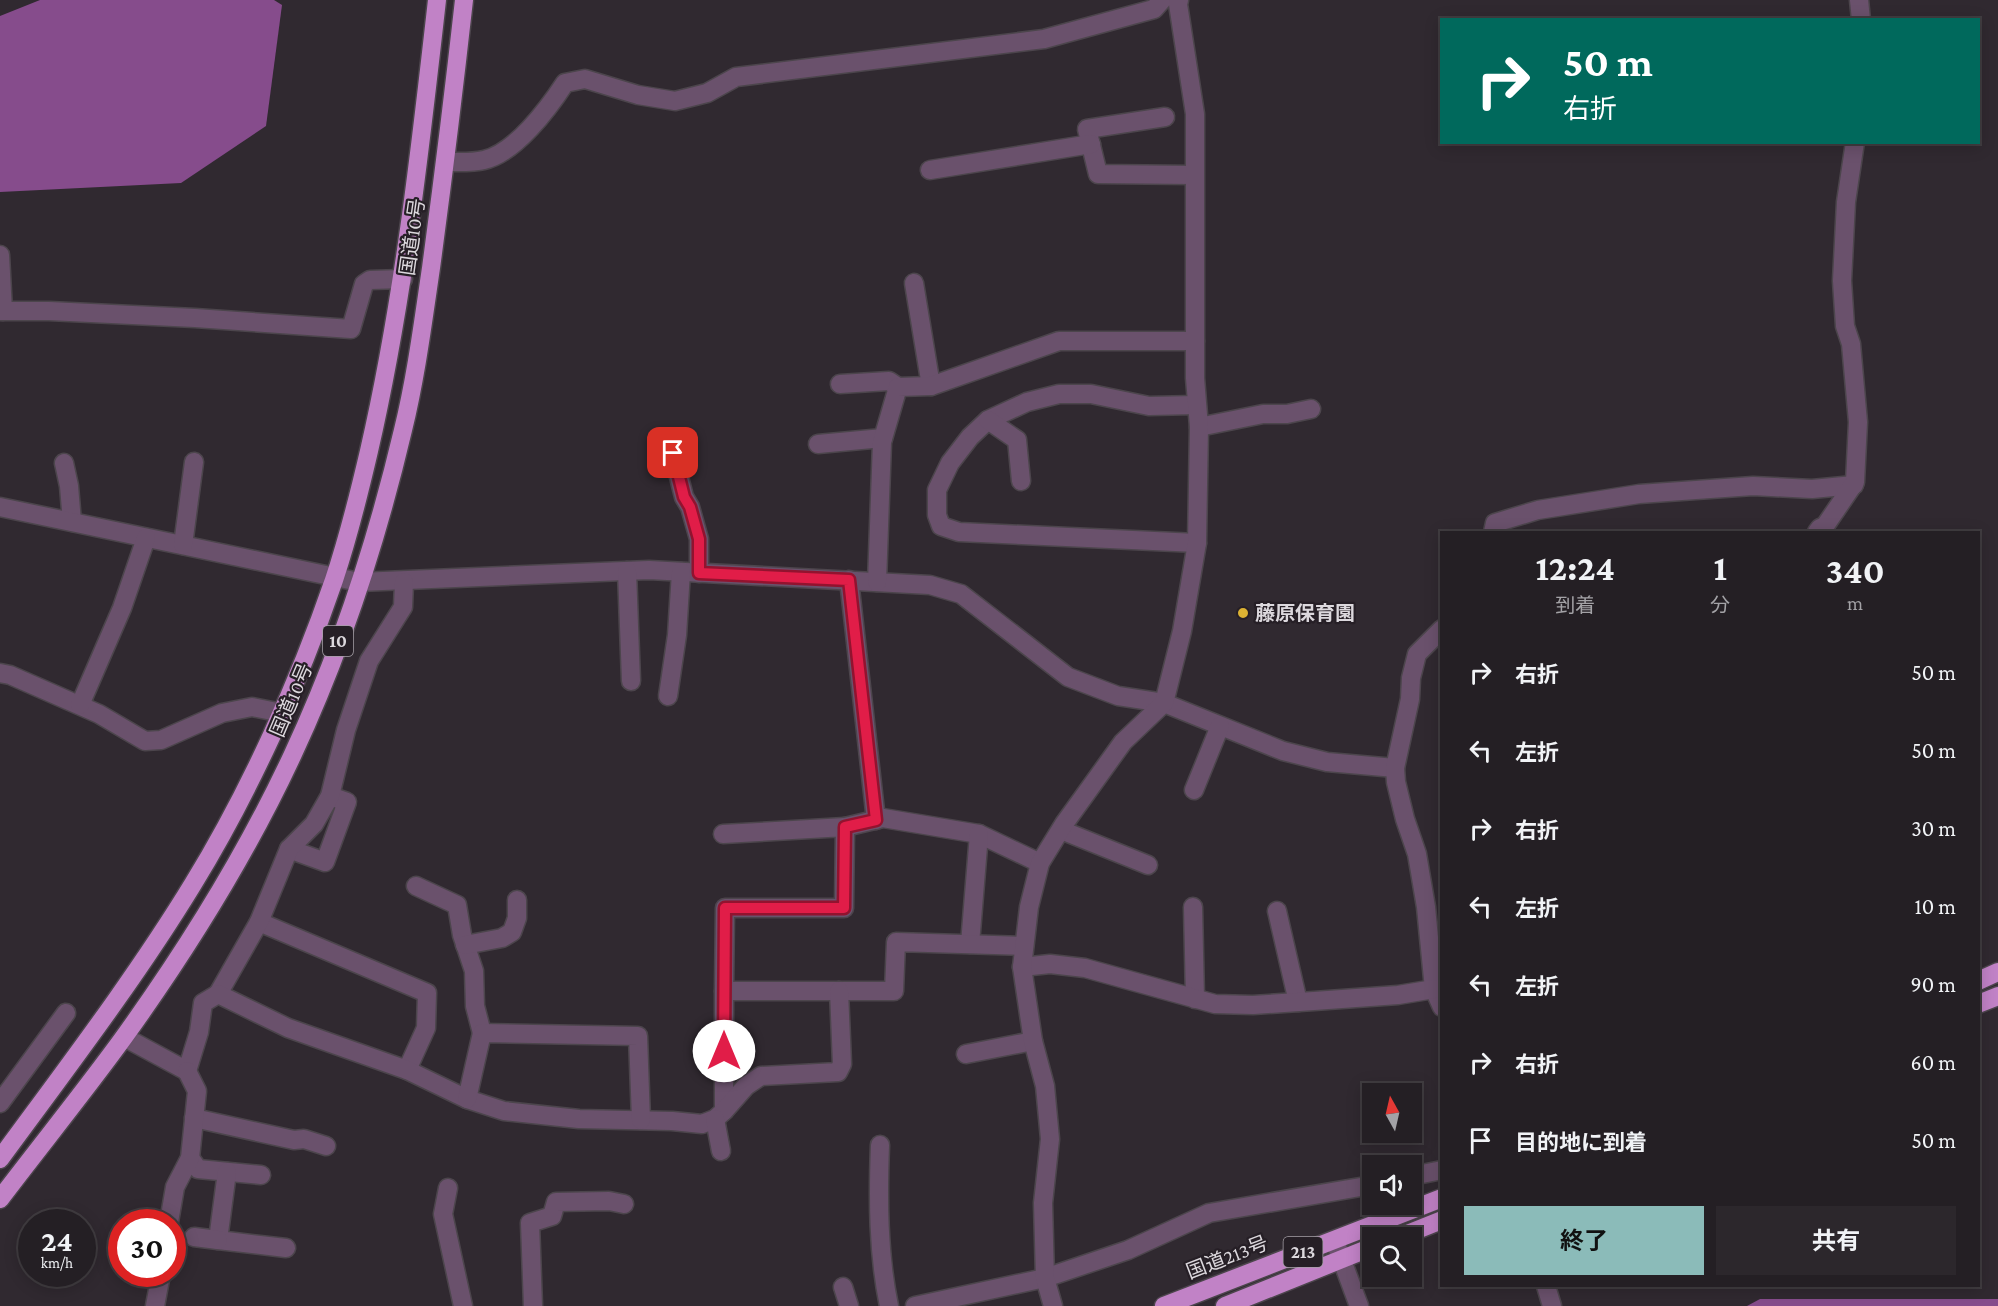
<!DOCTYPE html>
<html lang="ja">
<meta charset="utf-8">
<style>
body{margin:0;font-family:"Crimson Pro","Noto Sans JP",serif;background:#2c272c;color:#f1f3f6;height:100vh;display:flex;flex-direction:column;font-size:22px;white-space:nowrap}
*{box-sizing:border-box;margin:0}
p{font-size:20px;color:#a3a2a6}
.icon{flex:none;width:33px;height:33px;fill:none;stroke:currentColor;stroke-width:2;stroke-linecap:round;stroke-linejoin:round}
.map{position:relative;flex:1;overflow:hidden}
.sheet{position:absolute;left:1440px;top:531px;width:540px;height:756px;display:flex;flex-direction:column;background:#241f24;border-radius:0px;box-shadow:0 3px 15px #0003,0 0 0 2px #413d41}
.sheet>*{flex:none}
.top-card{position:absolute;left:1440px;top:18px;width:540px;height:126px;border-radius:0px;box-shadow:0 3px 15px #0003,0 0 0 2px #413d41;background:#00695c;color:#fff;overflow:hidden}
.needle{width:39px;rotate:352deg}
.tools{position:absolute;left:1362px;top:1083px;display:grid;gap:12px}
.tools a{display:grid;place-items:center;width:60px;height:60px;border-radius:0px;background:#241f24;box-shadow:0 3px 15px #0003,0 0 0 2px #413d41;font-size:30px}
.speed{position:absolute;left:18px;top:1209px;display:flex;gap:12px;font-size:30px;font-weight:700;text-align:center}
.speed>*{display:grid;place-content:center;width:78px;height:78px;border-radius:50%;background:#241f24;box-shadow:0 3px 15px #0003,0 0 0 2px #413d41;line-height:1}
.speed small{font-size:15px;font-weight:400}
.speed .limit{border:9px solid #d22;background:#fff;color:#111}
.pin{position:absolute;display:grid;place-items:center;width:51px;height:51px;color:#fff;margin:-26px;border-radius:12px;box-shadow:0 3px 9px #0006}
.me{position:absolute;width:66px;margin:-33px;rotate:0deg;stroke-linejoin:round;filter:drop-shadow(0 0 4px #0008)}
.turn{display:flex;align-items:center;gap:21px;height:126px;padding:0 24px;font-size:27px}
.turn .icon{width:78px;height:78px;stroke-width:2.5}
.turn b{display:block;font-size:42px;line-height:51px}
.eta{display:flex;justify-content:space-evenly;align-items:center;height:102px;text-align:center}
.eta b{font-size:36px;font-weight:700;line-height:42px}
.cta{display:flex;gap:12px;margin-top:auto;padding:12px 24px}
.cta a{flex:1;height:69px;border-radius:0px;background:#8bbbb9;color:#111;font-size:24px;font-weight:700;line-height:69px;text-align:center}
.cta a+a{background:#2c272c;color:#f1f3f6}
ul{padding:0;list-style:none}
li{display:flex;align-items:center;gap:18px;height:78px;padding:0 24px}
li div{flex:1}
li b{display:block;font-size:22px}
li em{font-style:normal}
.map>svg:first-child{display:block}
.forest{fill:#864c8c}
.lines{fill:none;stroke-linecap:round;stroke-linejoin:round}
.minor-casing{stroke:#4c454c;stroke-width:21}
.highway-casing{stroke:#4c454c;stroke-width:21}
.minor{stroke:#6a516c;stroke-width:18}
.highway{stroke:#c182c6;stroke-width:18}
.route-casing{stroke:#92132f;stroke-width:15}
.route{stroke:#e11d48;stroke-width:10}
.poi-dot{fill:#dcb233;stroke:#261f26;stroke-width:2}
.labels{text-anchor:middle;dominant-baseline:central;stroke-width:4.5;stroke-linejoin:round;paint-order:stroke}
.shield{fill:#261f26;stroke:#a5a0a6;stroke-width:1.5}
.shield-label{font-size:18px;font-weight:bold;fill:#dcd8dd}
.street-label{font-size:20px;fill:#dcd8dd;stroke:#261f26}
.poi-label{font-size:20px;font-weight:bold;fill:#dcd8dd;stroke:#261f26;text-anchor:start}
</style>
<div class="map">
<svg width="1998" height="1306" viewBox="0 0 1998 1306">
<rect width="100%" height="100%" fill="#302930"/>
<!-- forest -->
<g class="forest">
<path d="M 40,0 L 274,0 L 282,5 L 266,126 L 181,183 L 0,192 L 0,16 Z"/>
<path d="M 1760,1299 L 1998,1299 L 1998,1306 L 1747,1306 Z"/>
</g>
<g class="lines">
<!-- minor casing -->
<g class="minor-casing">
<g id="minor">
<path d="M 1859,0 L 1861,20"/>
<path d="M 1165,117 L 1087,129 L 1098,174 L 1194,175"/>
<path d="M 446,162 C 458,162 472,163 484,160 C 515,153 548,109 565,83 L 585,79 L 638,95 L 675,101 L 707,93 L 736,77 L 1044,39 L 1154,9 L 1162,0"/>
<path d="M 930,170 L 1091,144"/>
<path d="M 0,255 L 3,311"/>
<path d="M 914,283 L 931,386"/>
<path d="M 0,311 L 49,311 L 195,318 L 351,329 L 364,284 L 370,280 L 403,279"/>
<path d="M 840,384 L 889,381 L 898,387"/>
<path d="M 1196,405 L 1149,406 L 1091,394 L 1059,394 L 1027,402 L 988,420 L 970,437 L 950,463 L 937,490 L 937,515 L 941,526 L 959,532 L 1197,543"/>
<path d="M 988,420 L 1017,440 L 1021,481"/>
<path d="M 1199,427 L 1263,414 L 1287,414 L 1311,409"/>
<path d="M 818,444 L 883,438"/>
<path d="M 673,453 L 684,497 L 690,507 L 699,539 L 699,573"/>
<path d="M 64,463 L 69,486 L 72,522"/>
<path d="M 0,507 L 359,582 L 649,570 L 930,585 L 961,594 L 1068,677 L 1118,696 L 1164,703 L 1283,751 L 1327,762 L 1395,768"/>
<path d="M 1493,532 L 1495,523 L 1538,510 L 1639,494 L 1753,486 L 1812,489 L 1854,485"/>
<path d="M 1817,532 L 1820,528 L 1825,526 L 1855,482 L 1858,422 L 1851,344 L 1845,326 L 1842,281 L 1846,202 L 1855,142"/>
<path d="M 183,545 L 194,462"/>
<path d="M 627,571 L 631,681"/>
<path d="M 849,580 L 876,820"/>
<path d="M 877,582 L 882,442 L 898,387 L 931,386 L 1059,341 L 1195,341"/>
<path d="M 1442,629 L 1417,654 L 1411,678 L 1410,699 L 1395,768 L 1396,782 L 1405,819 L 1417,854 L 1426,907 L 1434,989 L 1442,1007"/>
<path d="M 0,673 L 10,675 L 99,714 L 145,741 L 161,740 L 222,713 L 252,707 L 282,713"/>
<path d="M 668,696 L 677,635 L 681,572"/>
<path d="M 80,705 L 122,608 L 146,538"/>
<path d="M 1194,790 L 1220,726"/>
<path d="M 845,827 L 883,818 L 979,834 L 1040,863"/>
<path d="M 1061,830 L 1148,865"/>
<path d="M 723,834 L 845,827 L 844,908 L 725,908 L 724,991"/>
<path d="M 289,849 L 325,862 L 347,802 L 330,796"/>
<path d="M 416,886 L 457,905 L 462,935 L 474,971 L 475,1006 L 482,1033"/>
<path d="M 1193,907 L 1195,999"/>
<path d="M 1277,911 L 1298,1002"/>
<path d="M 259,922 L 427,993 L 426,1028 L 407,1070"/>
<path d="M 970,944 L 979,834"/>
<path d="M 465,945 L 502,938 L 512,932 L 517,918 L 517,900"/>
<path d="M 1022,967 L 1050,964 L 1085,968 L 1215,1004 L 1253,1005 L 1314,1001 L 1398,995 L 1434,989"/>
<path d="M 218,994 L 259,922 L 289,849 L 314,824 L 330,796 L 346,730 L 369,661 L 403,607 L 404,582"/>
<path d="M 124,1037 L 187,1071 L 199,1032 L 203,1003 L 218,994 L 288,1028 L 407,1070 L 467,1099 L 504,1111 L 579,1119 L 672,1121 L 702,1124 L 715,1119 L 724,1111 L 724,991 L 894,991 L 896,942 L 1024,946"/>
<path d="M 966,1054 L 1033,1041"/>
<path d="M 467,1099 L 482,1033 L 638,1036 L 641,1120"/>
<path d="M 0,1103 L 66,1013"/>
<path d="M 724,1111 L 746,1086 L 761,1076 L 838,1072 L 842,1064 L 839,991"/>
<path d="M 194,1118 L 294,1140 L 304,1139 L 326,1146"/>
<path d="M 715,1119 L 721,1151"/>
<path d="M 880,1145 C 878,1198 878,1254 889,1306"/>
<path d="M 190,1158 L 198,1169 L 261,1175"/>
<path d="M 227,1172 L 218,1240 L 286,1248"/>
<path d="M 1412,1176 L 1442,1170"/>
<path d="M 448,1188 L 443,1214 L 463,1306"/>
<path d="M 169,1222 L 175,1187 L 190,1158 L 197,1091 L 187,1071"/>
<path d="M 194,1237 L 218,1240"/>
<path d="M 1336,1244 L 1359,1306"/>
<path d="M 1546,1286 L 1552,1306"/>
<path d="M 843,1287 L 849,1306"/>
<path d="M 155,1306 L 161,1274"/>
<path d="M 533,1306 L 530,1223 L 552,1216 L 556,1202 L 609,1201 L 624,1204"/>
<path d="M 915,1306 L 1045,1278 L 1128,1250 L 1209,1213 L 1372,1185"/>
<path d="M 1053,1306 L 1045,1278 L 1043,1203 L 1050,1139 L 1045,1086 L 1033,1041 L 1022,967 L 1029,907 L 1040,863 L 1064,824 L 1123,742 L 1164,703 L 1182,631 L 1197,543 L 1199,427 L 1195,378 L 1195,114 L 1178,4 L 1179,0"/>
</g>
</g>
<!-- highway casing -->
<g class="highway-casing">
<g id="highway">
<path d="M 1978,981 L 1998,972"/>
<path d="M 1978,1004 L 1998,996"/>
<path d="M 0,1159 C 66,1069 135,979 193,884 C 250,791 299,682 334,580 C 348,538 359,494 369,451 C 403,303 420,151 437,0"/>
<path d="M 0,1199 C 41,1145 84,1092 124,1037 C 188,948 247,853 293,754 C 340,653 377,540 403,430 C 416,377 423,322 431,268 C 443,179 454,90 464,0"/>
<path d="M 1397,1238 L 1442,1220"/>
<path d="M 1164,1306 L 1442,1198"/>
<path d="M 1225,1306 L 1372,1247"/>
</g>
</g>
<!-- minor -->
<use href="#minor" class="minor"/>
<!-- highway -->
<use href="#highway" class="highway"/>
</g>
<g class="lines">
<!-- route casing -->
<g class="route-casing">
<path id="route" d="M 673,453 L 684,497 L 690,507 L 699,539 L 699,573 L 849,580 L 876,820 L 845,827 L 844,908 L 725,908 L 724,1051"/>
</g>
<!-- route -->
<use href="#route" class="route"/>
</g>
<!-- markers -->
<circle class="poi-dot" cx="1243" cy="613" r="6"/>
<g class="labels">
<!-- shield labels -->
<g class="shield">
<rect x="323" y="626" width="30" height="30" rx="4.5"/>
<rect x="1283.5" y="1237" width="39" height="30" rx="4.5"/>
</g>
<g class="shield-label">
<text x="338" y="641">10</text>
<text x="1303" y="1252">213</text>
</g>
<!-- street labels -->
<g class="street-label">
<text transform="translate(412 237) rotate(-82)">国道10号</text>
<text transform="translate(291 700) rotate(-67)">国道10号</text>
<text transform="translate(1227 1257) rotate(-21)">国道213号</text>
</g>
<!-- poi labels -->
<g class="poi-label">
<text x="1255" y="613">藤原保育園</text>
</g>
</g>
</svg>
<div class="tools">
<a><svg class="needle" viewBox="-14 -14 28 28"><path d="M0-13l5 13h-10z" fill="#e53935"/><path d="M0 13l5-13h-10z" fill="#a3a2a6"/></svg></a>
<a><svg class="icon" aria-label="sound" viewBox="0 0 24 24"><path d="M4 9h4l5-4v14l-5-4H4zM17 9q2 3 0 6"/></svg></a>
<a><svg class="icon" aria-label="search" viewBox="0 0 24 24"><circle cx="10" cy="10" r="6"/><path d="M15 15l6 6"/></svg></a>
</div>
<div class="speed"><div>24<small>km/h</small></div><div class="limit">30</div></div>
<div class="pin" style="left:673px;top:453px;background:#d93025"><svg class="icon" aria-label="arrive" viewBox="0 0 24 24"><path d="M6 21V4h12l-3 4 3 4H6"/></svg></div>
<svg class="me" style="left:724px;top:1051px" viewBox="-20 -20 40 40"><circle r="19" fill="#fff"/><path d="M0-13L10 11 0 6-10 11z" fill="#e11d48"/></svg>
<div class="top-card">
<div class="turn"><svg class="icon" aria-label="right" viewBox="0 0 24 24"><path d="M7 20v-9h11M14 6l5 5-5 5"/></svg><div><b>50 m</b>右折</div></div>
</div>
<section class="sheet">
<div class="eta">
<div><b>12:24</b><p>到着</p></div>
<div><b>1</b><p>分</p></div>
<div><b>340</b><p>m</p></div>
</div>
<ul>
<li><svg class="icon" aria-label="right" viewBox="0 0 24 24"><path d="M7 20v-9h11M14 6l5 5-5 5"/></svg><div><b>右折</b></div><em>50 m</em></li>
<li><svg class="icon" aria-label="left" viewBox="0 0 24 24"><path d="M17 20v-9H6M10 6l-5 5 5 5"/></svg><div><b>左折</b></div><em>50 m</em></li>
<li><svg class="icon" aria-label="right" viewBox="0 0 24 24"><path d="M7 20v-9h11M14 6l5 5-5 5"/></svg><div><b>右折</b></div><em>30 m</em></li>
<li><svg class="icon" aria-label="left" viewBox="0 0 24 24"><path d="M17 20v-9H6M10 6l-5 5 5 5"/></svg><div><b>左折</b></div><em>10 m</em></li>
<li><svg class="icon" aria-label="left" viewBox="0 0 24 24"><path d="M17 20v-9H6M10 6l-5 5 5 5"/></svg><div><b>左折</b></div><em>90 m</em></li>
<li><svg class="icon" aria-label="right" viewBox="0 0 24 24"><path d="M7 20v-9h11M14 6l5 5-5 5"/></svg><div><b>右折</b></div><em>60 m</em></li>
<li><svg class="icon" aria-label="arrive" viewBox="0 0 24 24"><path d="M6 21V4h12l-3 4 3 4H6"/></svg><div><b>目的地に到着</b></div><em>50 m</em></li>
</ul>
<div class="cta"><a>終了</a><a>共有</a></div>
</section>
</div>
